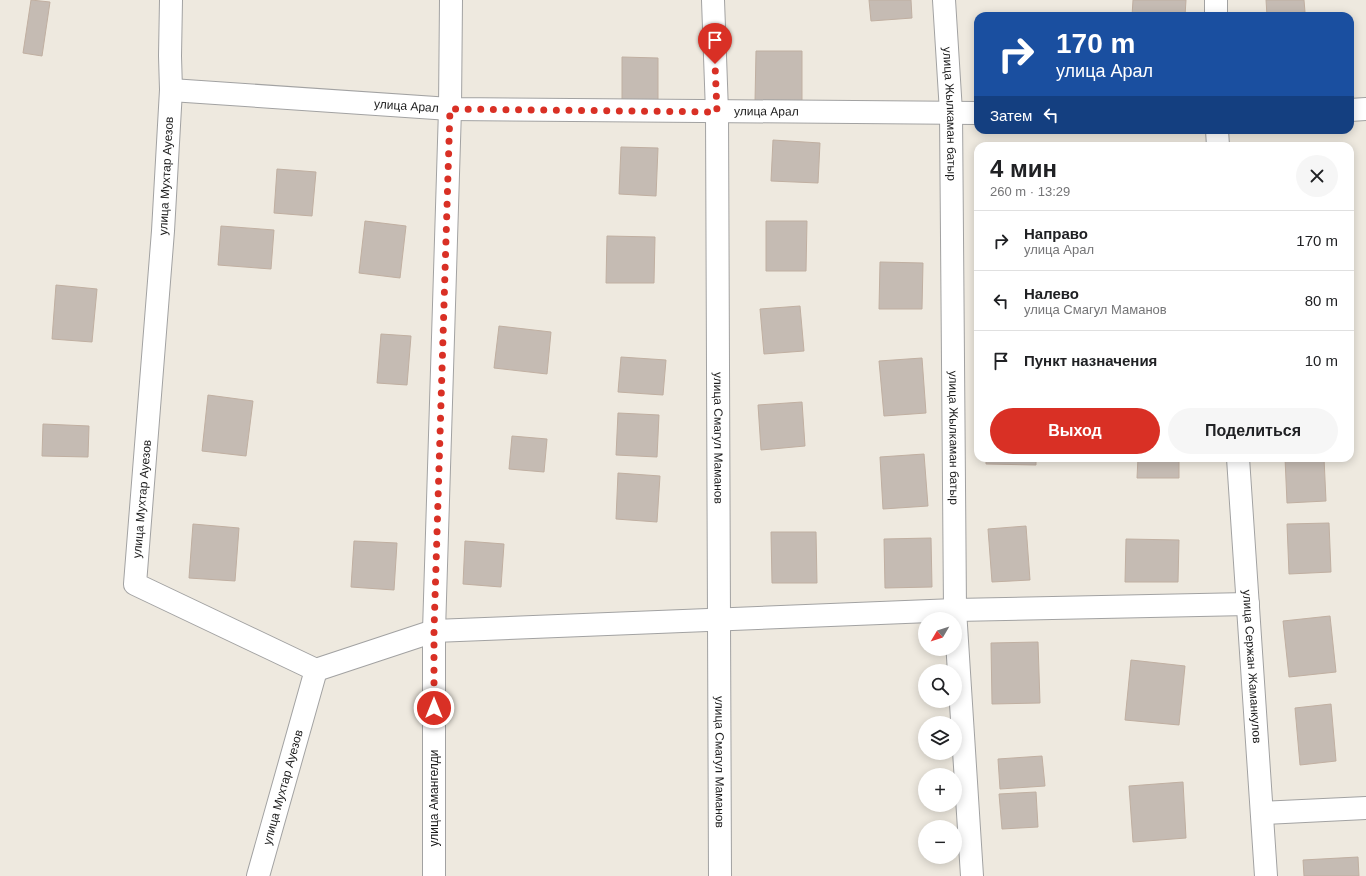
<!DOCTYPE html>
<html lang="ru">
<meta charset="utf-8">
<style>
body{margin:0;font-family:Helvetica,sans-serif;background:#f6f6f6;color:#202124;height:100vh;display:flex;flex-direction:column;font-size:15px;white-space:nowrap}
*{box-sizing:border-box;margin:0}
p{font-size:13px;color:#757577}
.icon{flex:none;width:22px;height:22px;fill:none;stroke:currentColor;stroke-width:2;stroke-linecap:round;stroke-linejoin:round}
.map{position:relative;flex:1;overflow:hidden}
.drawer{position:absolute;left:974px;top:142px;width:380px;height:320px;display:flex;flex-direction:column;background:#fff;border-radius:12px;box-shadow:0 2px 10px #0003}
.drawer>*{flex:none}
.hud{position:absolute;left:974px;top:12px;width:380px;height:122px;border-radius:12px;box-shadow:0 2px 10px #0003;background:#1a4fa0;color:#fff;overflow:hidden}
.needle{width:26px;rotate:231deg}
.controls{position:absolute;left:918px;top:612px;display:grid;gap:8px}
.controls a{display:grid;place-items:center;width:44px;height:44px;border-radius:50%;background:#fff;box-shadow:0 2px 10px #0003;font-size:20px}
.pin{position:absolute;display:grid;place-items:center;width:34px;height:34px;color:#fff;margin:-41px -17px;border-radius:50% 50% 50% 0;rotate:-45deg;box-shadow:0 0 4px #0007}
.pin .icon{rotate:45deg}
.me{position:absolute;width:44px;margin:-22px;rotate:0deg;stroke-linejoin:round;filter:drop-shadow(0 0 3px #0008)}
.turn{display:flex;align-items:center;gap:14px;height:84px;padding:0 16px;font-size:18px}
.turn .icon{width:52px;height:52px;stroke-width:2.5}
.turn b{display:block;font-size:28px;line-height:34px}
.then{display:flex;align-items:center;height:38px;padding:0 16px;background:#0003;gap:8px;font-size:15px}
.round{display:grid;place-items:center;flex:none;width:42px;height:42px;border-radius:21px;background:#f6f6f6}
.headline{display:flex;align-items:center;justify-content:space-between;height:68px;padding:0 16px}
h1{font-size:24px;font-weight:700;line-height:30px}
.cta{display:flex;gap:8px;margin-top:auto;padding:8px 16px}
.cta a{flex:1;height:46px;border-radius:24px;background:#d93025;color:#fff;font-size:16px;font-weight:700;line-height:46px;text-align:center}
.cta a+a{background:#f6f6f6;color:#202124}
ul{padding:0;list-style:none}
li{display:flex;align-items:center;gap:12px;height:60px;padding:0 16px;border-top:1px solid #e0e0e0}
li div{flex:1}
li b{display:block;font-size:15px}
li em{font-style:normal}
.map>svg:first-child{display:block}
.building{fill:#c5bbb3;stroke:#c0afa1}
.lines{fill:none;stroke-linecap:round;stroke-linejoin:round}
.minor-casing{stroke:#a2a2a2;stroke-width:24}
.minor{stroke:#fff;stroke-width:22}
.route{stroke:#d93025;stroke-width:7;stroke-dasharray:0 12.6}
.labels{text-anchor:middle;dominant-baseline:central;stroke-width:3;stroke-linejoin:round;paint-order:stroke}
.street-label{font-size:12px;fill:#1b1b1b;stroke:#fff}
</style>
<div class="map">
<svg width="1366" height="876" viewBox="0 0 1366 876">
<rect width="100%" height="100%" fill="#eee9df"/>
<!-- building -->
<g class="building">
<path d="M 31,0 L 50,2 L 42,56 L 23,53 Z"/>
<path d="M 869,0 L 911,0 L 912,18 L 871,21 Z"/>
<path d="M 1133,0 L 1186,0 L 1185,16 L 1132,16 Z"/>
<path d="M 1266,0 L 1304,0 L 1305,12 L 1267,16 Z"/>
<path d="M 756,51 L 802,51 L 802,102 L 755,102 Z"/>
<path d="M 622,57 L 658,58 L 658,101 L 622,100 Z"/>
<path d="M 773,140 L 820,143 L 818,183 L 771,181 Z"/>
<path d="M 621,147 L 658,148 L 656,196 L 619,194 Z"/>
<path d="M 277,169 L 316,172 L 312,216 L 274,213 Z"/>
<path d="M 365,221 L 406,226 L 400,278 L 359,273 Z"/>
<path d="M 766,221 L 807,221 L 806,271 L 766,271 Z"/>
<path d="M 221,226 L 274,230 L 271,269 L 218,265 Z"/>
<path d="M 607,236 L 655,237 L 654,283 L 606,283 Z"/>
<path d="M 880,262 L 923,263 L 922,309 L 879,309 Z"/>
<path d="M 56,285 L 97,289 L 92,342 L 52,339 Z"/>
<path d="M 800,306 L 804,351 L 764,354 L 760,309 Z"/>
<path d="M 499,326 L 551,332 L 547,374 L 494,368 Z"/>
<path d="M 381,334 L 411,336 L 407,385 L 377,383 Z"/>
<path d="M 621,357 L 666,360 L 663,395 L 618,392 Z"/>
<path d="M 922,358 L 926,413 L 884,416 L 879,361 Z"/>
<path d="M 208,395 L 253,401 L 246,456 L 202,451 Z"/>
<path d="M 802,402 L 805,446 L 761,450 L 758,405 Z"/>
<path d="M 618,413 L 659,415 L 657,457 L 616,455 Z"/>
<path d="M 43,424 L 89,426 L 88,457 L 42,456 Z"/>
<path d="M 512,436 L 547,439 L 544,472 L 509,469 Z"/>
<path d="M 924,454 L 928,506 L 883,509 L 880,457 Z"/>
<path d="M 986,458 L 1036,458 L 1036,465 L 986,464 Z"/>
<path d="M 1138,458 L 1179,458 L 1179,478 L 1137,478 Z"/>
<path d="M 1285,458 L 1324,458 L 1326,501 L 1287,503 Z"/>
<path d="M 618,473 L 660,476 L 657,522 L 616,519 Z"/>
<path d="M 1329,523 L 1331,572 L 1289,574 L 1287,524 Z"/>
<path d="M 193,524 L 239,528 L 235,581 L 189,578 Z"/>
<path d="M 1026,526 L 1030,580 L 992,582 L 988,529 Z"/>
<path d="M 771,532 L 816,532 L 817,583 L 772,583 Z"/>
<path d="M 931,538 L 932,587 L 885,588 L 884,539 Z"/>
<path d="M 1126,539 L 1179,540 L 1178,582 L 1125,582 Z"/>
<path d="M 354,541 L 397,543 L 394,590 L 351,587 Z"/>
<path d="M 465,541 L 504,544 L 501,587 L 463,584 Z"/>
<path d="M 1330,616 L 1336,672 L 1289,677 L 1283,621 Z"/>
<path d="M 1038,642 L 1040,703 L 992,704 L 991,643 Z"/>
<path d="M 1131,660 L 1185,666 L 1179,725 L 1125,720 Z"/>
<path d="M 1331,704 L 1336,761 L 1300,765 L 1295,708 Z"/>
<path d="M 1042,756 L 1045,786 L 1000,789 L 998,759 Z"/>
<path d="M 1183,782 L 1186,838 L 1133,842 L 1129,786 Z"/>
<path d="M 1036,792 L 1038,827 L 1002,829 L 999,794 Z"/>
<path d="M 1358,857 L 1359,876 L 1304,876 L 1303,860 Z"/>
</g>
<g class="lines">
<!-- minor casing -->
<g class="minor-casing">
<g id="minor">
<path d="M 171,0 L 170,56 L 171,90 L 163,231 L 135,584 L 316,670"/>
<path id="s1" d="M 713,0 L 717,112 L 720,876"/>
<path id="s2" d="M 944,0 L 951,112 L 955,610 L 972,876"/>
<path d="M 1216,0 L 1216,16"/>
<path id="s3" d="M 171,90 L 450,109 L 978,113"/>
<path d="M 1350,110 L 1366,109"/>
<path d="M 1217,130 L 1218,146"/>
<path id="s4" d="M 1238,458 L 1266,876"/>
<path d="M 316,670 L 434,631 L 955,610 L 1248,604"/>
<path d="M 1262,813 L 1366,808"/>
<path id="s5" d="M 258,876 L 316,670"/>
<path d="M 434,876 L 434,631 L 450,109 L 451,0"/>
</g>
</g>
<!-- minor -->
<use href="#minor" class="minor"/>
</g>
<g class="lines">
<!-- route -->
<path class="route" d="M 434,708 L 434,631 L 450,109 L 717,112 L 715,64"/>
</g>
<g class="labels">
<!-- street labels -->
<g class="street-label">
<text stroke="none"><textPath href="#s3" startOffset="236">улица Арал</textPath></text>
<text stroke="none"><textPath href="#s3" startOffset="596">улица Арал</textPath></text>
<text stroke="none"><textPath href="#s2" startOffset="114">улица Жылкаман батыр</textPath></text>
<text transform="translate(166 176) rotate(-87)">улица Мухтар Ауезов</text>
<text stroke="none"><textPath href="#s1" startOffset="438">улица Смагул Маманов</textPath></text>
<text stroke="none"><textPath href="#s2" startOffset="438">улица Жылкаман батыр</textPath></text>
<text transform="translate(142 499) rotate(-85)">улица Мухтар Ауезов</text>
<text stroke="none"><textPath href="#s4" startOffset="209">улица Сержан Жаманкулов</textPath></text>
<text stroke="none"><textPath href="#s1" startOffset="762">улица Смагул Маманов</textPath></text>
<text stroke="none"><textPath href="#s5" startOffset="92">улица Мухтар Ауезов</textPath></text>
<text transform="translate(434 798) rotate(-90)">улица Амангелди</text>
</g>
</g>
</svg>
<div class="controls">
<a><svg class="needle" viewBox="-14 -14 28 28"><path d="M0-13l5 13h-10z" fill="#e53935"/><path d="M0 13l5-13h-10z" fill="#757577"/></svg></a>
<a><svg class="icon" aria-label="search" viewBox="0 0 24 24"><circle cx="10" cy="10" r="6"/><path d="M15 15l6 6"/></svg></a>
<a><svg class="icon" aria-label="layers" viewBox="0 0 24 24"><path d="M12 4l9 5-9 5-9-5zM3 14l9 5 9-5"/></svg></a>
<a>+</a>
<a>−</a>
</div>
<div class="pin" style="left:715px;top:64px;background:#d93025"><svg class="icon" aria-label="arrive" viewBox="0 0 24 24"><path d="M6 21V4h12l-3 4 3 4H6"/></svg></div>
<svg class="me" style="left:434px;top:708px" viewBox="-20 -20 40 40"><circle r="17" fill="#d93025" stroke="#fff" stroke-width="3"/><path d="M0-11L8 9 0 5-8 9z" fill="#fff"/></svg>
<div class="hud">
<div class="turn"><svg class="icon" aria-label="right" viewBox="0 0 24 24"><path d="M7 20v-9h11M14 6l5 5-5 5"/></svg><div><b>170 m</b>улица Арал</div></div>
<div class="then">Затем<svg class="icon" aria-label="left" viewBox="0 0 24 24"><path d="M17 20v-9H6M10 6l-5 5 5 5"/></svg></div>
</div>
<section class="drawer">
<div class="headline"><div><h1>4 мин</h1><p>260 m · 13:29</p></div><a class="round"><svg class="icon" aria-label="close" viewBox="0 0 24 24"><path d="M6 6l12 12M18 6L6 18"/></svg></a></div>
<ul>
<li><svg class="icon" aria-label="right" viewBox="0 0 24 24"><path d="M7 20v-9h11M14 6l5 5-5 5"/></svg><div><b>Направо</b><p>улица Арал</p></div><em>170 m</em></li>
<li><svg class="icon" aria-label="left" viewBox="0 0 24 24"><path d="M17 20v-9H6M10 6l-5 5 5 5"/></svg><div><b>Налево</b><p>улица Смагул Маманов</p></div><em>80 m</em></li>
<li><svg class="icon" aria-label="arrive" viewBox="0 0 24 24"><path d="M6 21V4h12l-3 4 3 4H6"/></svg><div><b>Пункт назначения</b></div><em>10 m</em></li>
</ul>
<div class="cta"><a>Выход</a><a>Поделиться</a></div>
</section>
</div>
